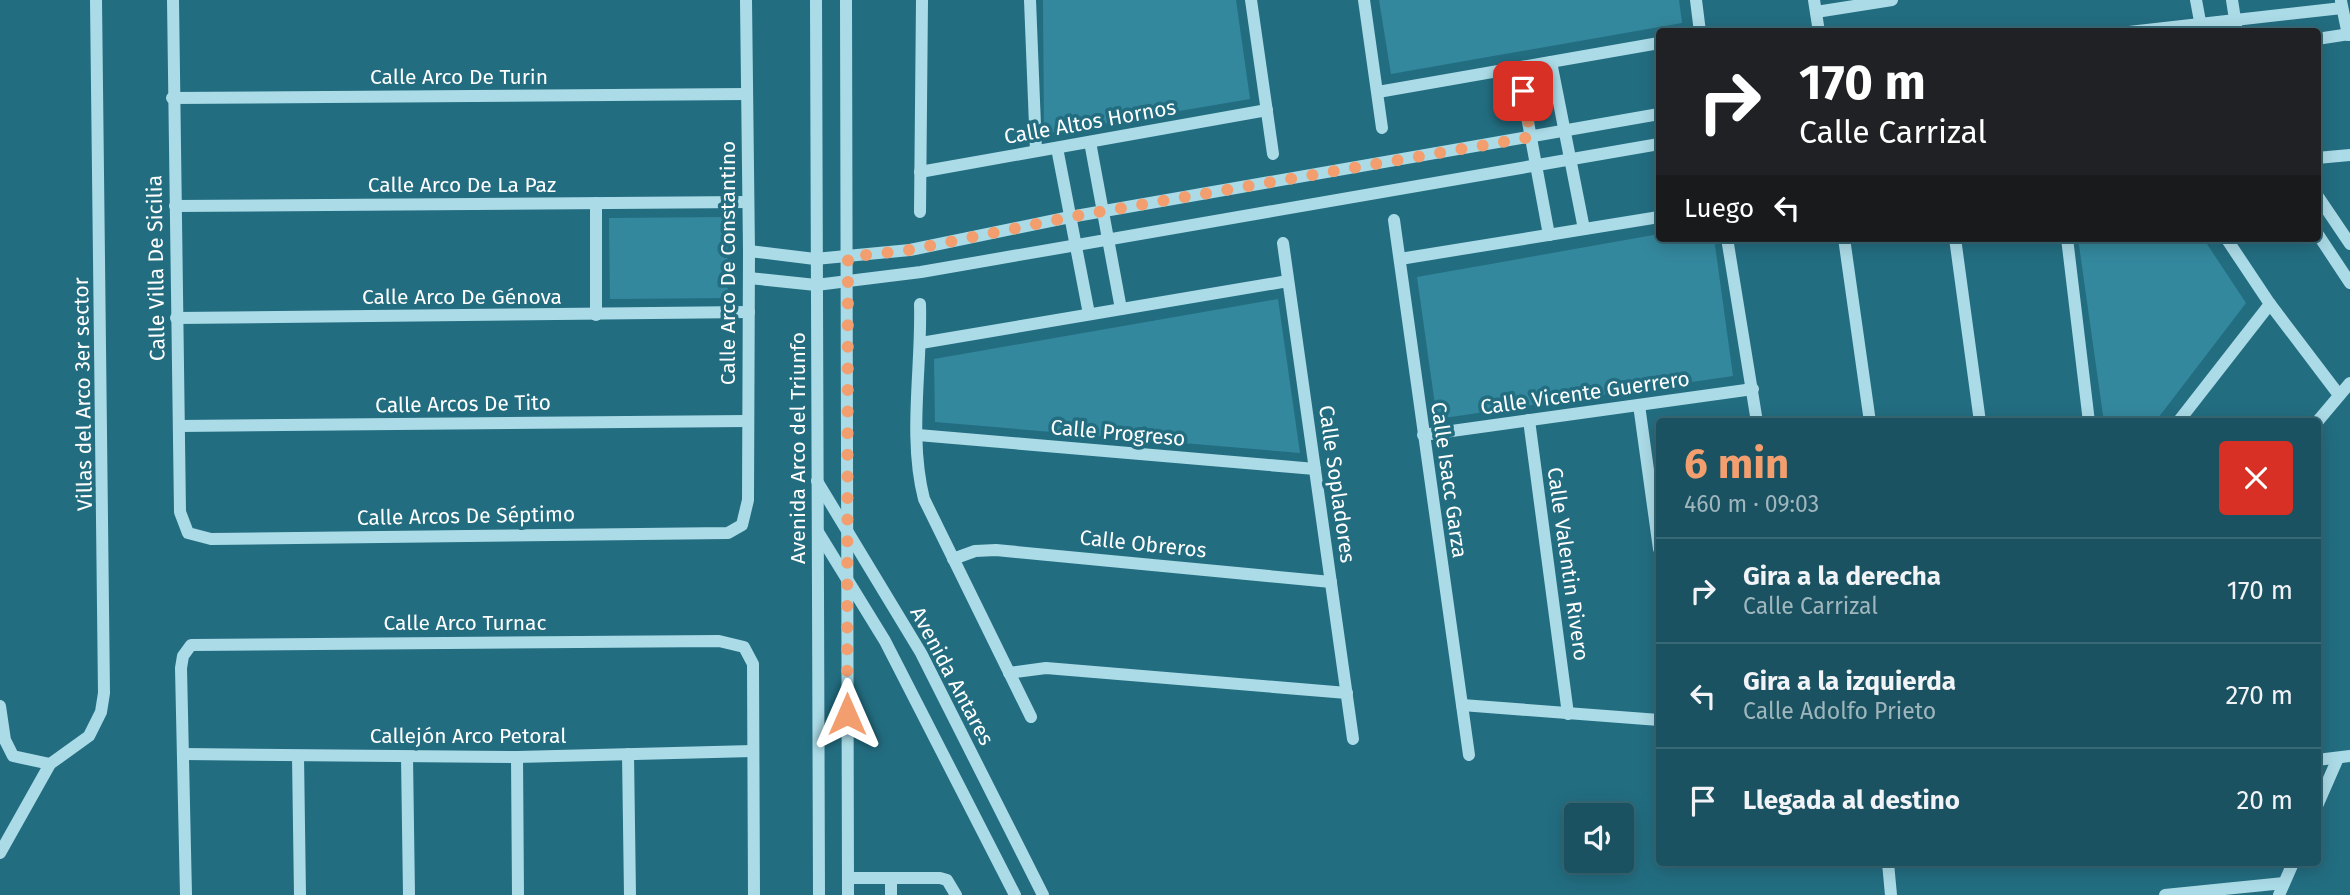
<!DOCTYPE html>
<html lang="es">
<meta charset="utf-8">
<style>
body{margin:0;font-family:"Fira Sans",sans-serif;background:#275c6a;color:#f1f3f6;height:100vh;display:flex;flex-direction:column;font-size:26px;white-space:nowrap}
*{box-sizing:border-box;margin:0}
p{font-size:23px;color:#9fb6bd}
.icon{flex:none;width:38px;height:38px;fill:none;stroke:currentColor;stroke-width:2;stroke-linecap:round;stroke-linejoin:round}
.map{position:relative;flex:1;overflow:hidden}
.side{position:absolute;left:1656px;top:418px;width:665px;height:448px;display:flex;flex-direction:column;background:#1a5261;border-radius:7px;box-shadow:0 4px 18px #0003,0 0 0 2px #386976}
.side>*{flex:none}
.hud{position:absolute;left:1656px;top:28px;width:665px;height:214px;border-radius:7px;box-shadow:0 4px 18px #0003,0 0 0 2px #386976;background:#202124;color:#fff;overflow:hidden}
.fabs{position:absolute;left:1564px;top:803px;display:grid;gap:14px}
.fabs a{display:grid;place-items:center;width:70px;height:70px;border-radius:7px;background:#1a5261;box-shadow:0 4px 18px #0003,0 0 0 2px #386976;font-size:35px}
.pin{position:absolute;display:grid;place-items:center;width:60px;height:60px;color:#fff;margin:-30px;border-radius:14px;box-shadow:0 4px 10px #0006}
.me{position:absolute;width:77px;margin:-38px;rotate:0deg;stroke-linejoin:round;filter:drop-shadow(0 0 5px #0008)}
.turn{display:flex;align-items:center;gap:24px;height:147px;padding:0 28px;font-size:32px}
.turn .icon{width:91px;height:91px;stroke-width:2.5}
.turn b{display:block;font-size:49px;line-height:60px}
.then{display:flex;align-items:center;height:66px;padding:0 28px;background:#0003;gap:14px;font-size:26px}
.round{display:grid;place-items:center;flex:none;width:74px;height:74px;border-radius:7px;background:#275c6a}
.headline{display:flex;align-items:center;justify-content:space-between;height:119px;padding:0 28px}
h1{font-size:42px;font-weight:700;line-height:52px;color:#f29e6e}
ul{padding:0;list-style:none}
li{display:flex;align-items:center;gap:21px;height:105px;padding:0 28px;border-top:2px solid #386976}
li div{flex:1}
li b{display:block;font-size:26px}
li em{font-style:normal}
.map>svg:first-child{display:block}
.green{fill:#34889d}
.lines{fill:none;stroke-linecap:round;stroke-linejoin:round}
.minor{stroke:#abdbe7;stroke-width:12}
.route{stroke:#f29e6e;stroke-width:12;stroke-dasharray:0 21.6}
.labels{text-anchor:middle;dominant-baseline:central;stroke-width:7;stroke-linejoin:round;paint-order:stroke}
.street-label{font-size:21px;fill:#fff;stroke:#236d81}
</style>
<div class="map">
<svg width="2350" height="895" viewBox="0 0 2350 895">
<rect width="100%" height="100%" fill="#236d81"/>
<!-- green -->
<g class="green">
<path d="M 1043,0 L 1236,0 L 1250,99 L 1044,134 Z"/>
<path d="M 1379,0 L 1679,0 L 1682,23 L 1391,74 Z"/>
<path d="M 727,217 L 728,298 L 610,299 L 609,218 Z"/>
<path d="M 1659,234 L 1659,238 L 1714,238 L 1733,376 L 1437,419 L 1417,277 Z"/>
<path d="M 2078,238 L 2203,238 L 2246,303 L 2155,422 L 2104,422 Z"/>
<path d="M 1278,299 L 1300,453 L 935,422 L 934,359 Z"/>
</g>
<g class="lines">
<!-- minor -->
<g class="minor">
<path d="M 173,0 L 180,512 L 188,533 L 211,539 L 728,533 L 742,525 L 748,500 L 749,251 L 746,0"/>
<path d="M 816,0 L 819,895"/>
<path d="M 846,0 L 848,895"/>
<path d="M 1030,0 L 1036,151"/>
<path d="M 1251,0 L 1273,154"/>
<path d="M 1364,0 L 1382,128"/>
<path d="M 1696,0 L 1700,32"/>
<path d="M 1814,0 L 1819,32"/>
<path d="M 2196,0 L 2202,32"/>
<path d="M 2232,0 L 2237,32"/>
<path d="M 2341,1 L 2348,35"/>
<path d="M 1816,12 L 1892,0"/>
<path d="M 2129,32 L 2342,8"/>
<path d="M 2317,39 L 2350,34"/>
<path d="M 1551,62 L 1584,229"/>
<path d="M 1518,68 L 1549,235"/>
<path d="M 1378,92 L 1659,43"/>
<path d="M 172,98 L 747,94"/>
<path d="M 1090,142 L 1121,309"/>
<path d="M 1057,148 L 1089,314"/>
<path d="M 2317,158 L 2350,155"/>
<path d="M 920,172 L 1267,110"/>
<path d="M 2317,195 L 2350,244"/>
<path d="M 596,203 L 596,315"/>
<path d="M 175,206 L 748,202"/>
<path d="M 920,212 L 922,0"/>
<path d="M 1394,220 L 1469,755"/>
<path d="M 2317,233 L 2350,283"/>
<path d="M 1727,238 L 1757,422"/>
<path d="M 1844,238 L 1870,422"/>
<path d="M 1955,238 L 1980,422"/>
<path d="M 2067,238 L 2089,422"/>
<path d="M 2226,238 L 2270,304 L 2339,395"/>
<path d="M 1283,243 L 1353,739"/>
<path d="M 749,251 L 815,259 L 910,250 L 1070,217 L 1659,114"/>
<path d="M 1400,259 L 1659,217"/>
<path d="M 749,278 L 816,285 L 921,272 L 1659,144"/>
<path d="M 920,304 C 922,367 908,437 924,499 L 1031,717"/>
<path d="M 176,318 L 749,312"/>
<path d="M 921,343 L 1288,281"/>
<path d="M 1639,405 L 1659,549"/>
<path d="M 1529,420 L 1568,714"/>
<path d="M 2178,422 L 2270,304"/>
<path d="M 2317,422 L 2350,383"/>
<path d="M 179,426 L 747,421"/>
<path d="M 918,435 L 1315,469"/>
<path d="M 1423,435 L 1753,389"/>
<path d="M 817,481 L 921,653 L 1043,895"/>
<path d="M 818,532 L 885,641 L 1015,895"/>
<path d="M 953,559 L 975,551 L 996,550 L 1331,582"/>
<path d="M 1009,673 L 1046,668 L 1347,693"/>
<path d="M 1462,705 L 1659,720"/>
<path d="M 0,706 L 5,740 L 13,756 L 50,764"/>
<path d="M 183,754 L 517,757 L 753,751"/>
<path d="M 628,754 L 630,895"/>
<path d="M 298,756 L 300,895"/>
<path d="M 407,757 L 409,895"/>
<path d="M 517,757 L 518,895"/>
<path d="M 2317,760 L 2350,756"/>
<path d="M 2317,806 L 2338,758"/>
<path d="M 0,853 L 50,764 L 89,736 L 101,712 L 104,693 L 96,0"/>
<path d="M 1888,863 L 1891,895"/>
<path d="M 848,878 L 940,878 L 947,880 L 956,895"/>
<path d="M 891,878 L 891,895"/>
<path d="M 186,895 L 181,668 L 183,656 L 191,645 L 719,641 L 744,647 L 753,664 L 754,895"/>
<path d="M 2165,895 L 2284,883"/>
<path d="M 2279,895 L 2293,863"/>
</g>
</g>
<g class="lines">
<!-- route -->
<path class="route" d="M 847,714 L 848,257 L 910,250 L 1070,217 L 1531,137 L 1523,91"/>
</g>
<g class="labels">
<!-- street labels -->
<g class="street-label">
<text x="459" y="77">Calle Arco De Turin</text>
<text transform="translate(1090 122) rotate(-10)">Calle Altos Hornos</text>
<text x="462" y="185">Calle Arco De La Paz</text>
<text transform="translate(728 263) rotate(-90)">Calle Arco De Constantino</text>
<text transform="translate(156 268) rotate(-91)">Calle Villa De Sicilia</text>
<text x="462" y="297">Calle Arco De Génova</text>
<text transform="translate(1585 393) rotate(-8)">Calle Vicente Guerrero</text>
<text transform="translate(83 394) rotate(-91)">Villas del Arco 3er sector</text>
<text transform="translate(463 404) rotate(-1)">Calle Arcos De Tito</text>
<text transform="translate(1118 433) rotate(5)">Calle Progreso</text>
<text transform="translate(798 448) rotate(-90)">Avenida Arco del Triunfo</text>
<text transform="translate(1449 480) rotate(82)">Calle Isacc Garza</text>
<text transform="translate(1337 484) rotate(82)">Calle Sopladores</text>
<text transform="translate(466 516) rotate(-1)">Calle Arcos De Séptimo</text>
<text transform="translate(1143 544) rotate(6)">Calle Obreros</text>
<text transform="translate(1568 564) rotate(82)">Calle Valentin Rivero</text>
<text x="465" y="623">Calle Arco Turnac</text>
<text transform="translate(952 676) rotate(62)">Avenida Antares</text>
<text x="468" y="736">Callejón Arco Petoral</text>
</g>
</g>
</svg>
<div class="fabs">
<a><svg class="icon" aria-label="sound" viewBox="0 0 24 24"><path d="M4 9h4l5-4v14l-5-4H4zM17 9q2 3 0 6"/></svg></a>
</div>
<div class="pin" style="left:1523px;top:91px;background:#d93025"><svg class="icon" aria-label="arrive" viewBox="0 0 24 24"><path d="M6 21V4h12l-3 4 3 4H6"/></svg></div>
<svg class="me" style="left:847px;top:714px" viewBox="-20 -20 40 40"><path d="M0-17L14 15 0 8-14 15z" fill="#f29e6e" stroke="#fff" stroke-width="4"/></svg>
<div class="hud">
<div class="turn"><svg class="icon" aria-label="right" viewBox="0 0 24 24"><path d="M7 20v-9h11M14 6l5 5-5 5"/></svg><div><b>170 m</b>Calle Carrizal</div></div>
<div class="then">Luego<svg class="icon" aria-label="left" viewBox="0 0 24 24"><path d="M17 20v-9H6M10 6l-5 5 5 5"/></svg></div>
</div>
<section class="side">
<div class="headline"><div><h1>6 min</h1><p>460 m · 09:03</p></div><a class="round" style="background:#d93025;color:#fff"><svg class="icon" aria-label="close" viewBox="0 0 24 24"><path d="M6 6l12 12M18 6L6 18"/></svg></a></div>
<ul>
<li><svg class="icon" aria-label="right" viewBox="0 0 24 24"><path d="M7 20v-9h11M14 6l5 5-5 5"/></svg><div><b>Gira a la derecha</b><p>Calle Carrizal</p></div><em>170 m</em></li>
<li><svg class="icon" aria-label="left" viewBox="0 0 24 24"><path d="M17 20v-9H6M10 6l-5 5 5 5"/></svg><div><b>Gira a la izquierda</b><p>Calle Adolfo Prieto</p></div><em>270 m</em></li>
<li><svg class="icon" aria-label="arrive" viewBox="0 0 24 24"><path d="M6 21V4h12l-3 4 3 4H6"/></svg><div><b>Llegada al destino</b></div><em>20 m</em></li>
</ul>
</section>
</div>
